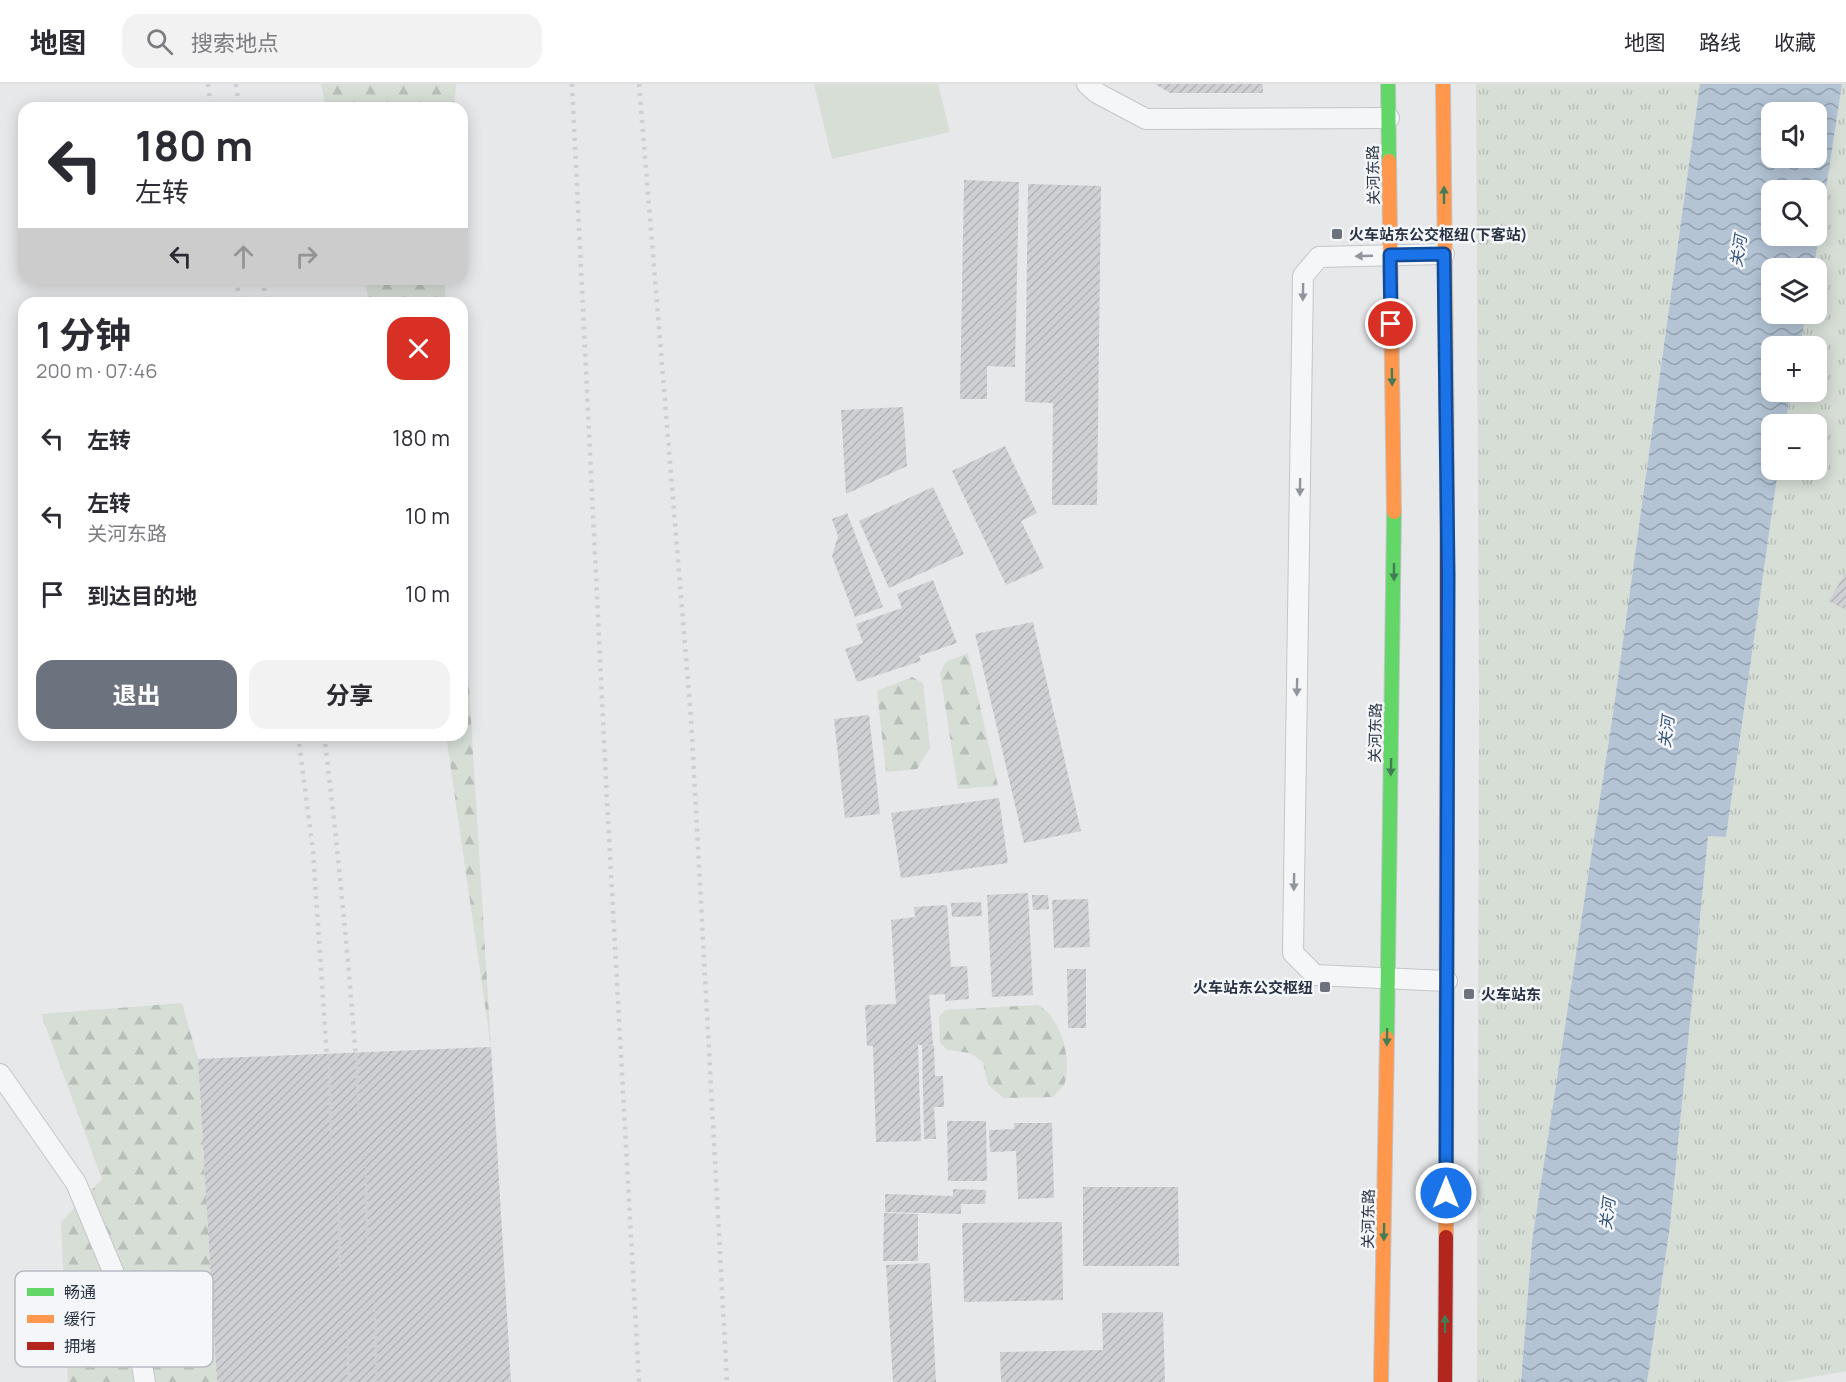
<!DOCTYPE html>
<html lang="zh">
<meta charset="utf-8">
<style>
body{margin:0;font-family:Manrope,"Noto Sans SC",sans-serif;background:#f2f2f3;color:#2b2b33;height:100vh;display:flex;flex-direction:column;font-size:22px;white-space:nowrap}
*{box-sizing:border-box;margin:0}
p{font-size:20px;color:#7c7c81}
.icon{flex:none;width:33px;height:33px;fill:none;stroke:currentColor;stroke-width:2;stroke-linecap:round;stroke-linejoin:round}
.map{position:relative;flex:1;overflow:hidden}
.sheet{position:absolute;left:18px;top:213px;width:450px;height:444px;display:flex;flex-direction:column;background:#fff;border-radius:18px;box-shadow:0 3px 15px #0003}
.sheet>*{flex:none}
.top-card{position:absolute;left:18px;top:18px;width:450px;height:183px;border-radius:18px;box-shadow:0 3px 15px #0003;background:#fff;color:#2b2b33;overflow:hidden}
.buttons{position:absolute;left:1761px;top:18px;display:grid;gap:12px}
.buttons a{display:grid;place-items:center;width:66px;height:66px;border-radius:12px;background:#fff;box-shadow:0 3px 15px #0003;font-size:30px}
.pin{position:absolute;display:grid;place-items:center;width:51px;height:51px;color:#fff;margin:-26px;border:3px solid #fff;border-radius:50%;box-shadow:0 2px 6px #0007}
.me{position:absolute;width:66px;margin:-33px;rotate:0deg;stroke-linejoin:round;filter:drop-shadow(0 0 4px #0008)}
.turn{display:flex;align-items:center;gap:21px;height:126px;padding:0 18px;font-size:27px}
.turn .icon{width:78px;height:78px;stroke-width:2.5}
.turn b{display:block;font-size:42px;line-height:51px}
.lanes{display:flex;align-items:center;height:57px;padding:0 18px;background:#0003;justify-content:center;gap:30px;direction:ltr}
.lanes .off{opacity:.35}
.round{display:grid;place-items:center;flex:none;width:63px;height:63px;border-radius:18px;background:#f2f2f3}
.headline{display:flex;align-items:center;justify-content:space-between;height:102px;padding:0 18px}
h1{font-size:36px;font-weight:700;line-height:45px}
.primary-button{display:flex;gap:12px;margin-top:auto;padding:12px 18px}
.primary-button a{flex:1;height:69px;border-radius:18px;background:#6c737f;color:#fff;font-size:24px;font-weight:700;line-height:69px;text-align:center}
.primary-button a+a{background:#f2f2f3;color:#2b2b33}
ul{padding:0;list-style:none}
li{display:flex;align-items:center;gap:18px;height:78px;padding:0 18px}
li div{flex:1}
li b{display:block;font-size:22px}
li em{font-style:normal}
header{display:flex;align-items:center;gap:36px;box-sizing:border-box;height:84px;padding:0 30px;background:#fff;border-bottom:2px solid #e1e1e2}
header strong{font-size:28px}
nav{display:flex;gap:33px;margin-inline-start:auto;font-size:21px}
.search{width:420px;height:54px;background:#f2f2f3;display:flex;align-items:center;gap:15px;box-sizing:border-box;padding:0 21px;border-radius:18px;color:#7c7c81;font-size:22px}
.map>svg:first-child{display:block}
.grass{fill:#d6ded6}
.forest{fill:url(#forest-firs)}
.park{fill:url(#park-tufts)}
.water{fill:url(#water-waves);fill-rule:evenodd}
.building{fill:url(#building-hatch)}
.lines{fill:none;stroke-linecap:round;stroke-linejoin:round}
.lane-casing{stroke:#c4c6c8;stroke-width:22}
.fast-casing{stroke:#c2c5c8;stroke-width:16}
.slow-casing{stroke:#c2c5c8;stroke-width:16}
.jam-casing{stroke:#c2c5c8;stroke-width:16}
.lane{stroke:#f5f6f7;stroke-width:20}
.fast{stroke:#63d668;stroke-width:14}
.slow{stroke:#ff974d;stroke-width:14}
.jam{stroke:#b3261e;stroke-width:14}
.rail{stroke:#cecfd2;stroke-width:4.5;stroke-dasharray:3 6;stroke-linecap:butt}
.oneway{fill:#447d55}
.oneway2{fill:#90959e}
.route-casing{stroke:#114b97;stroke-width:15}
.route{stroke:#1a73e8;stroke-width:10}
.poi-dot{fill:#6c737f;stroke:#f4f6f9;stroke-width:2}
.labels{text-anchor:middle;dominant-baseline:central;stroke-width:5;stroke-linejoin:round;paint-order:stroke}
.street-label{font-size:15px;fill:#2b3445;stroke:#f4f6f9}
.poi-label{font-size:15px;font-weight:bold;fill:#2b3445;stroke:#f4f6f9;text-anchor:start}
.water-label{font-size:16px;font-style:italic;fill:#34527a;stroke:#f4f6f9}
.key{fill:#f4f6f9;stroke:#b8bcc3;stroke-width:1.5}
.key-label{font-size:16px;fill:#2b3445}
</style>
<header>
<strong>地图</strong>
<div class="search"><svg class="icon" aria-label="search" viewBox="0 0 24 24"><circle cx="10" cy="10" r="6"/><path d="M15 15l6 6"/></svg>搜索地点</div>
<nav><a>地图</a><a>路线</a><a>收藏</a></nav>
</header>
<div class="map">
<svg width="1846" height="1298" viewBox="0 0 1846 1298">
<defs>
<pattern id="forest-firs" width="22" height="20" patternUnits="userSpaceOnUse" patternTransform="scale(1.5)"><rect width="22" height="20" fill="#d6ded6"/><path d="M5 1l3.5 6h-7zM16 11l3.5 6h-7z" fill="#b8bfb9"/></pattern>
<pattern id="park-tufts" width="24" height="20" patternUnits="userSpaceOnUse" patternTransform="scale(1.5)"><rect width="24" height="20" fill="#d6ded6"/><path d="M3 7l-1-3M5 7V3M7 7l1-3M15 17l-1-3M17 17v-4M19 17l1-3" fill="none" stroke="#b8bfb9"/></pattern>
<pattern id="water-waves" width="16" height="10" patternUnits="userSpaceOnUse" patternTransform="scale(1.5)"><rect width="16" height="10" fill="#b4c4d5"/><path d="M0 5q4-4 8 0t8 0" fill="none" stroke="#93a0af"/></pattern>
<pattern id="building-hatch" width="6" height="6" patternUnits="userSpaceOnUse" patternTransform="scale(1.5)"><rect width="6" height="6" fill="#ced0d3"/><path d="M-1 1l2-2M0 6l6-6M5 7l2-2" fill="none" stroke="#b1b3b6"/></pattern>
</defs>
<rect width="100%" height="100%" fill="#e6e8ea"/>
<!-- grass -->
<path class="grass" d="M 814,0 L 938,0 L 950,48 L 832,75 Z"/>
<!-- forest -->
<g class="forest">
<path d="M 321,0 L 456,0 L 454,24 L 326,24 Z"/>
<path d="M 364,195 L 444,195 L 446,219 L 369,219 Z"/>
<path d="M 462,489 L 491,963 L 446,651 L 462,651 Z"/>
<path d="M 968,569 L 998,702 L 958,705 L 940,589 L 946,578 Z"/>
<path d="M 912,593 L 923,599 L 930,664 L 917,685 L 886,688 L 877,607 Z"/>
<path d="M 182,919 L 198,975 L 217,1298 L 68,1298 L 61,1138 L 102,1095 L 41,930 Z"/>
<path d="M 1038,921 C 1060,933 1072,973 1065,998 C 1064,1003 1057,1008 1053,1013 L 1004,1014 L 988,1001 L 983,978 L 970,969 L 948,966 L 940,959 L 939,933 L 945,926 Z"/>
</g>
<!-- park -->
<g class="park">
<path d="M 1476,0 L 1700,0 L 1614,623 L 1532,1157 L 1521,1298 L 1477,1298 L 1479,619 Z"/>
<path d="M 1842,0 L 1846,0 L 1846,1287 L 1785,1298 L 1647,1298 L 1670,1142 L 1708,751 L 1726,753 L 1778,386 L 1816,386 L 1816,340 L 1785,340 L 1791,308 L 1816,308 L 1816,262 L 1800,262 L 1806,230 L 1816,230 L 1816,184 L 1814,184 Z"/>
</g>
<!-- water -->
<path class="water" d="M 1700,0 L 1842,0 L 1814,184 L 1772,184 L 1772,230 L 1806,230 L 1800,262 L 1772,262 L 1772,308 L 1791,308 L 1785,340 L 1772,340 L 1772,386 L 1778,386 L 1726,753 L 1708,752 L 1670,1142 L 1647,1298 L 1521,1298 L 1532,1157 L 1614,623 ZM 1772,28 L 1816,28 L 1816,74 L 1772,74 ZM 1772,106 L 1816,106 L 1816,152 L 1772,152 Z"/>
<!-- building -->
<g class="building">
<path d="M 1155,0 L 1263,0 L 1263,9 L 1170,9 Z"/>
<path d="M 964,96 L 1019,98 L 1015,283 L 987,282 L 987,315 L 960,315 Z"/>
<path d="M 1028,100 L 1101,102 L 1097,421 L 1052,421 L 1053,319 L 1025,318 Z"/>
<path d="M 903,323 L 907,382 L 846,410 L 841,326 Z"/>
<path d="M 1005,362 L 1037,429 L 1021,437 L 1044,484 L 1006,501 L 952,387 Z"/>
<path d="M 933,403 L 964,470 L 889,504 L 859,437 Z"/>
<path d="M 847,429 L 883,523 L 855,533 L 832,472 L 838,452 L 832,435 Z"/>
<path d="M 1846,488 L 1846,521 L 1844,525 L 1829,517 Z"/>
<path d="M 933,496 L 957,559 L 919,572 L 921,577 L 857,598 L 845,565 L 863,559 L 856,540 L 902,524 L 897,510 Z"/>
<path d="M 1033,538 L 1081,747 L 1024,759 L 975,550 Z"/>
<path d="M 869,631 L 880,730 L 845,734 L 834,635 Z"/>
<path d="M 999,714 L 1008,779 L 901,794 L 891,729 Z"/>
<path d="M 1028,809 L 1033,911 L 992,913 L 987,811 Z"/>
<path d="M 1032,811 L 1048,811 L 1049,825 L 1033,826 Z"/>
<path d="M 1088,815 L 1090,863 L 1054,864 L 1052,816 Z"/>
<path d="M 981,818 L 982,832 L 952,833 L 951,819 Z"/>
<path d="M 947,821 L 951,883 L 967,882 L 969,915 L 945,917 L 945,910 L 929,911 L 933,960 L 924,962 L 934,961 L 935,992 L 943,992 L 944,1023 L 934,1023 L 936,1055 L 924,1055 L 922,961 L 918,961 L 921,1057 L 876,1058 L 873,962 L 867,962 L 865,921 L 896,920 L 891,836 L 915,833 L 914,823 Z"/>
<path d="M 1067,885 L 1086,885 L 1086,944 L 1068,944 Z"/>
<path d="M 491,963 L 511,1298 L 217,1298 L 198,975 Z"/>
<path d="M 947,1037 L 986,1037 L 987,1097 L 948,1097 Z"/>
<path d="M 1014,1039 L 1052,1039 L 1054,1114 L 1018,1115 L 1016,1067 L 990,1068 L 989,1046 L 1014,1045 Z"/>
<path d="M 1083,1103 L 1178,1103 L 1179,1182 L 1083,1182 Z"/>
<path d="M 953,1105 L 986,1106 L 985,1120 L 961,1120 L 961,1130 L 885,1128 L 885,1110 L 953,1112 Z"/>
<path d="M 884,1129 L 918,1130 L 918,1177 L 883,1177 Z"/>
<path d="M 1062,1138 L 1063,1216 L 964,1218 L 962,1139 Z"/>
<path d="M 930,1179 L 936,1298 L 893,1298 L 886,1181 Z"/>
<path d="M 1163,1228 L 1165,1298 L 1001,1298 L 1000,1268 L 1103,1266 L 1102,1229 Z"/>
</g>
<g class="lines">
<!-- lane casing -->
<g class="lane-casing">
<g id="lane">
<path d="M 1087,0 L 1097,9 L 1146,35 L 1389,34"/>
<path d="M 1444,170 L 1319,173 L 1303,192 L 1293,869 L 1315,891 L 1447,897"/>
<path d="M 0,990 L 76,1099 L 134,1237 L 145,1298"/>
</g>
</g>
<!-- fast casing -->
<g class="fast-casing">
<g id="fast">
<path d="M 1388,0 L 1389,77"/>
<path d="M 1387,954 L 1394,428"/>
</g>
</g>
<!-- slow casing -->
<g class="slow-casing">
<g id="slow">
<path d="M 1443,0 L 1447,380"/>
<path d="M 1389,77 L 1394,428"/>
<path d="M 1446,1153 L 1447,671"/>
<path d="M 1381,1298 L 1387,954"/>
</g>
</g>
<!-- jam casing -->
<g class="jam-casing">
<g id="jam">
<path d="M 1447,380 L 1447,671"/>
<path d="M 1445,1298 L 1446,1153"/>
</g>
</g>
<!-- lane -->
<use href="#lane" class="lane"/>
<!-- fast -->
<use href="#fast" class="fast"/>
<!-- slow -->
<use href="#slow" class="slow"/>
<!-- jam -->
<use href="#jam" class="jam"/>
<!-- rail -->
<g class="rail">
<path d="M 208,0 L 211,24"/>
<path d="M 236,0 L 239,24"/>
<path d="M 572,0 L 607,717 L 639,1298"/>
<path d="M 639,0 L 691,634 L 727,1298"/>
<path d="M 236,195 L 240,219"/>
<path d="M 263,195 L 266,219"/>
<path d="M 298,651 L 313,767 L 349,1298"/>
<path d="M 324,651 C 351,866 364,1082 378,1298"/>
</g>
</g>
<!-- one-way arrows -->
<defs><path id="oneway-solid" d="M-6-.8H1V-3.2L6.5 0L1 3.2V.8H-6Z" transform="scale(1.5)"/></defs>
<g class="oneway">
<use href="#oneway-solid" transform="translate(1444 111) rotate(-90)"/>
<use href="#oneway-solid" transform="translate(1392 293) rotate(89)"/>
<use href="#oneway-solid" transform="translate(1394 488) rotate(90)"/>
<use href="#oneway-solid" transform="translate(1391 683) rotate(91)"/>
<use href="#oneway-solid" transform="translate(1387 953) rotate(91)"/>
<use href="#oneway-solid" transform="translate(1384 1148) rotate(91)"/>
<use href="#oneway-solid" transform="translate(1445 1240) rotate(-90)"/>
</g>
<g class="oneway2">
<use href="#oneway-solid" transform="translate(1364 172) rotate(178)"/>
<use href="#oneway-solid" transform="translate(1303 208) rotate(91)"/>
<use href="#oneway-solid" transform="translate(1300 403) rotate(91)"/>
<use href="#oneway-solid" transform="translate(1297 603) rotate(91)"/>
<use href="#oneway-solid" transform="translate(1294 798) rotate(91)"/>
</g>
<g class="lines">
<!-- route casing -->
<g class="route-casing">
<path id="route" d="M 1391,240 L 1390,171 L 1444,170 L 1448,490 L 1446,1109"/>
</g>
<!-- route -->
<use href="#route" class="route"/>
</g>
<!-- markers -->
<g class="poi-dot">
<rect x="1331" y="144" width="12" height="12" rx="3"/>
<rect x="1319" y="897" width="12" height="12" rx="3"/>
<rect x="1463" y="904" width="12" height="12" rx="3"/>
</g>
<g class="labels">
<!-- street labels -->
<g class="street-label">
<text transform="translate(1373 91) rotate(-91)">关河东路</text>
<text transform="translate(1375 649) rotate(-89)">关河东路</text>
<text transform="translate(1368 1135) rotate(-89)">关河东路</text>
</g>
<!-- poi labels -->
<g class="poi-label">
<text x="1349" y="150">火车站东公交枢纽(下客站)</text>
<text x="1313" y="903" text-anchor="end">火车站东公交枢纽</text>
<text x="1481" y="910">火车站东</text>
</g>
<!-- water labels -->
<g class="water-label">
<text transform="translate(1738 167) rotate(-81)">关河</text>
<text transform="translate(1666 648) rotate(-83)">关河</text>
<text transform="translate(1607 1130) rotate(-83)">关河</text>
</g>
</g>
<!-- legend -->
<rect x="15" y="1187" width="198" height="96" rx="9" class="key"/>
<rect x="27" y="1204" width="27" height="8" fill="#63d668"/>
<rect x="27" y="1231" width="27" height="8" fill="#ff974d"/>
<rect x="27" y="1258" width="27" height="8" fill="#b3261e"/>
<g class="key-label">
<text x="64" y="1214">畅通</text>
<text x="64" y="1241">缓行</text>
<text x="64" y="1268">拥堵</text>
</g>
</svg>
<div class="buttons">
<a><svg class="icon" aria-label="sound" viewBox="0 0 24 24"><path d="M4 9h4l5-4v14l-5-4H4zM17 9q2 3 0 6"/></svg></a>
<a><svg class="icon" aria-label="search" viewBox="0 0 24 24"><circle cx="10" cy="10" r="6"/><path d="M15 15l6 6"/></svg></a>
<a><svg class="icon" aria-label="layers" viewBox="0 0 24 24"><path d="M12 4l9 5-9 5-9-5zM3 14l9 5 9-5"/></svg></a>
<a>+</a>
<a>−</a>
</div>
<div class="pin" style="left:1391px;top:240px;background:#d93025"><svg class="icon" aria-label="arrive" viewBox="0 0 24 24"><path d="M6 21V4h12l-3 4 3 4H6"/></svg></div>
<svg class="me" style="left:1446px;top:1109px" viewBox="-20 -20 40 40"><circle r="17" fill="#1a73e8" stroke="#fff" stroke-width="3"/><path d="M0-11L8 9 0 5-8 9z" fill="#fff"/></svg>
<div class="top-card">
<div class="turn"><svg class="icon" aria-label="left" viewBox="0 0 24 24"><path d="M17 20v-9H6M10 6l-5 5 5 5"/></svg><div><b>180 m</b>左转</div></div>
<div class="lanes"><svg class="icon" aria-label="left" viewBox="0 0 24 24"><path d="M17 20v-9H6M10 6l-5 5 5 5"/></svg><svg class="icon off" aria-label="ahead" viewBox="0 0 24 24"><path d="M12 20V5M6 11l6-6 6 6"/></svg><svg class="icon off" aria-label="right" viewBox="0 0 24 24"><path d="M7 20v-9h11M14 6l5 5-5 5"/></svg></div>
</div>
<section class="sheet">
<div class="headline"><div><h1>1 分钟</h1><p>200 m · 07:46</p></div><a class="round" style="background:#d93025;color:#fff"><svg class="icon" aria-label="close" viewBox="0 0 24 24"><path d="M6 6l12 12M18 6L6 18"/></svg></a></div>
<ul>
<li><svg class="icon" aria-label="left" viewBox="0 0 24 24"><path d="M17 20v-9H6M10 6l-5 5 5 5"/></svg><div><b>左转</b></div><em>180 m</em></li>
<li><svg class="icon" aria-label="left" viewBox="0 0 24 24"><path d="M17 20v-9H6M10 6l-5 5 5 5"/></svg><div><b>左转</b><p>关河东路</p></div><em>10 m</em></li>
<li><svg class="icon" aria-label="arrive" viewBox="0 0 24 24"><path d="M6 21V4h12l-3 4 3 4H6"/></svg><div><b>到达目的地</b></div><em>10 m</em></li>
</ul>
<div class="primary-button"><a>退出</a><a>分享</a></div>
</section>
</div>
